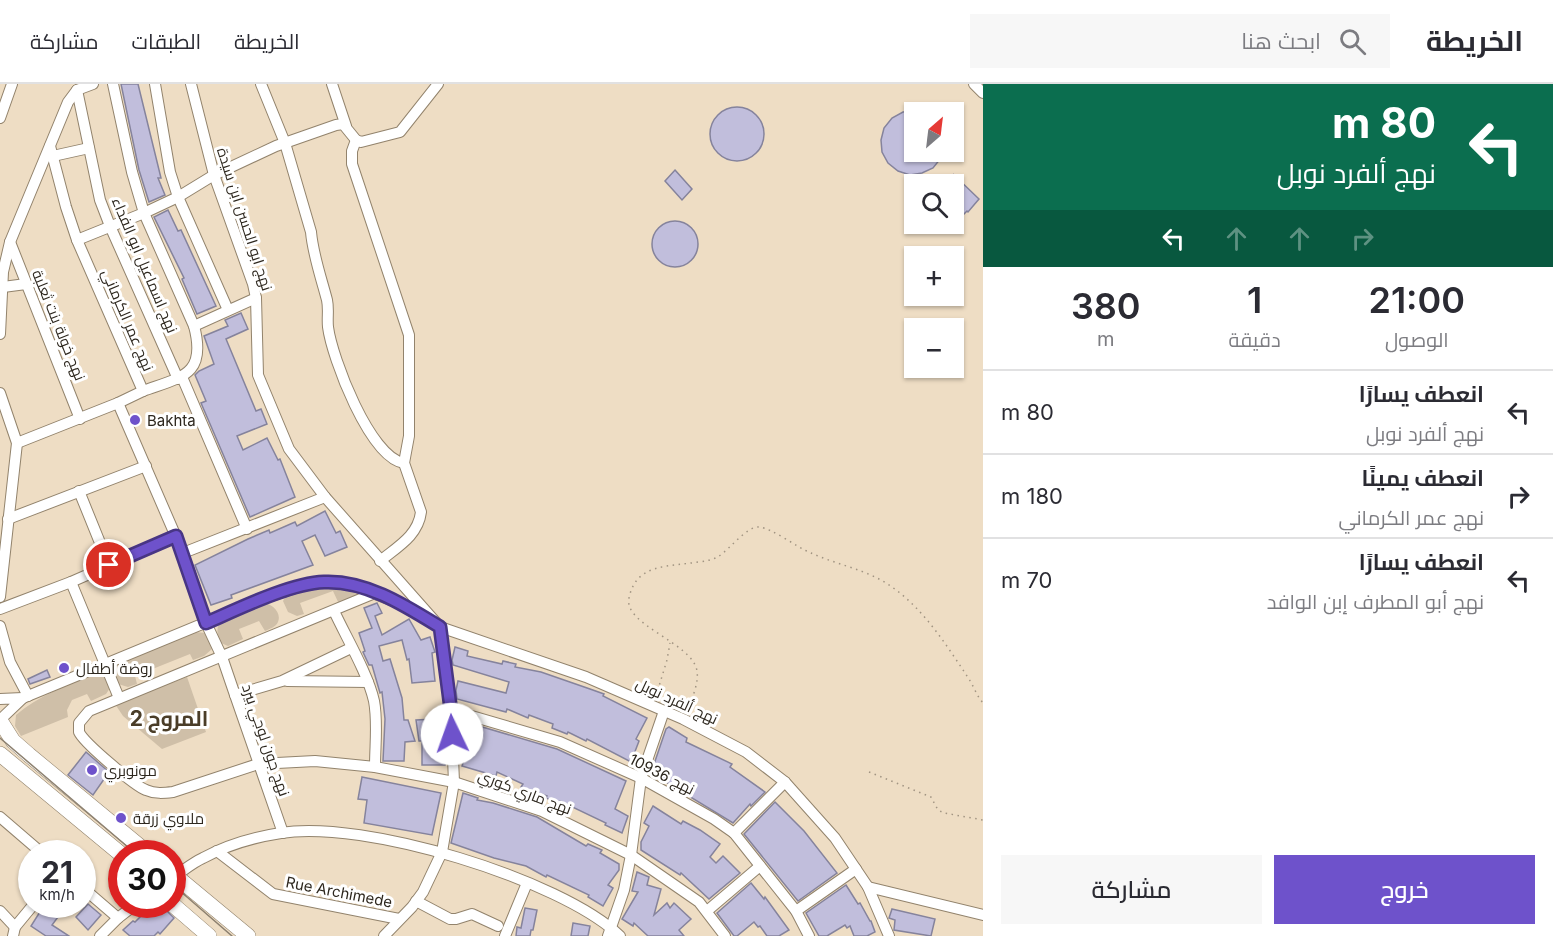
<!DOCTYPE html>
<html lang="ar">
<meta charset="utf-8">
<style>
body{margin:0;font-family:Inter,Cairo,sans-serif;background:#f7f7f7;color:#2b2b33;direction:rtl;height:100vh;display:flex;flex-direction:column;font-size:22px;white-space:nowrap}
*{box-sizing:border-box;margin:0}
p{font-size:20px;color:#7c7c81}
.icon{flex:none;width:33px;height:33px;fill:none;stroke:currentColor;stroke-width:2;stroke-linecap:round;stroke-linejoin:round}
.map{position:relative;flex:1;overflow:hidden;direction:ltr}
.panel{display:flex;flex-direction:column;background:#fff;width:570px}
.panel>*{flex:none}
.guide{background:#0b6e4f;color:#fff;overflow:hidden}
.needle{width:39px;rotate:28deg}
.tools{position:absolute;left:904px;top:18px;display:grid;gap:12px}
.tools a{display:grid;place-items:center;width:60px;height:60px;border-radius:0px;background:#fff;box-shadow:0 2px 4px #0004;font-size:30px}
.speed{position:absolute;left:18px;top:756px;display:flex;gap:12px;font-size:30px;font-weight:700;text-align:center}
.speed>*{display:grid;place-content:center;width:78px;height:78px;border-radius:50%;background:#fff;box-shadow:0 2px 4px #0004;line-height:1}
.speed small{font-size:15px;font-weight:400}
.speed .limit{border:9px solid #d22;background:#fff;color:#111}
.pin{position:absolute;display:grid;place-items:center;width:51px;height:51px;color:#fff;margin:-26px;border:3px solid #fff;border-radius:50%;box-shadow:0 2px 6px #0007}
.me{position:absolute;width:66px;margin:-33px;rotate:357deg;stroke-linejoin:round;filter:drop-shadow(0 0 4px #0008)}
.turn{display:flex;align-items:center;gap:21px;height:126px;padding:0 18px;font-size:27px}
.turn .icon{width:78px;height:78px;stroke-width:2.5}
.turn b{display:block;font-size:42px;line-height:51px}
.lanes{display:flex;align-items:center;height:57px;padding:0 18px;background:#0003;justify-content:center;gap:30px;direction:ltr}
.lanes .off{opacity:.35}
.eta{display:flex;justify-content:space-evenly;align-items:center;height:102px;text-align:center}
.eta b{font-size:36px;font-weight:600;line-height:42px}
.primary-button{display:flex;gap:12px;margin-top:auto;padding:12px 18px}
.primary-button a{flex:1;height:69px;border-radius:0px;background:#6e52cb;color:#fff;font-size:24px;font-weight:600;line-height:69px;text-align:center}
.primary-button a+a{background:#f7f7f7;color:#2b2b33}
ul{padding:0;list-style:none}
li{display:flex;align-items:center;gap:18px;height:84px;padding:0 18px;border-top:2px solid #e1e1e2}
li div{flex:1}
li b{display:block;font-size:22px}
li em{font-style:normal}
header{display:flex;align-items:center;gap:36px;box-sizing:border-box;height:84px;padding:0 30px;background:#fff;border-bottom:2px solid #e1e1e2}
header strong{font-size:28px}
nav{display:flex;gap:33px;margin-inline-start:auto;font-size:21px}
.search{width:420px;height:54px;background:#f7f7f7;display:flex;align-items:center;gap:15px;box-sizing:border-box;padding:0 21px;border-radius:0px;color:#7c7c81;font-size:22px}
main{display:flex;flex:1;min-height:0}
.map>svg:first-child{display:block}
.green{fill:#cfbfa8}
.building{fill:#c1bedc;stroke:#85839c;stroke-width:1.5}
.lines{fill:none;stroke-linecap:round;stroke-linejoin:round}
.street-casing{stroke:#92836c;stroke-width:12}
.secondary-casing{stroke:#92836c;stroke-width:16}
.path{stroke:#a19482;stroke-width:1.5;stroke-dasharray:1.5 4.5;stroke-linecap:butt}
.street{stroke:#fff;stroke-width:10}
.secondary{stroke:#fff;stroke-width:15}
.tram{stroke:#8d8170;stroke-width:1.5}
.route-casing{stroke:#483584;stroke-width:15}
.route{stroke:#6e52cb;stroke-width:10}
.poi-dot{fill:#6e52cb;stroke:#fff;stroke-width:2}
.labels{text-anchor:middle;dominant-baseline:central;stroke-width:6;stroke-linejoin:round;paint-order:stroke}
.street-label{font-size:15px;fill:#2d271e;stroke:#fff}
.poi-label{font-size:15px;fill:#2d271e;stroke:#fff;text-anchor:start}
.district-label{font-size:21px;font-weight:bold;fill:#4a3d28;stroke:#fff}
</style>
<header>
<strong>الخريطة</strong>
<div class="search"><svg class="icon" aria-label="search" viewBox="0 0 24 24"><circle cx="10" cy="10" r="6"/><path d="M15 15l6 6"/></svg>ابحث هنا</div>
<nav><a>الخريطة</a><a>الطبقات</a><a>مشاركة</a></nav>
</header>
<main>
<section class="panel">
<div class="guide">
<div class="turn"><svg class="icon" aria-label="left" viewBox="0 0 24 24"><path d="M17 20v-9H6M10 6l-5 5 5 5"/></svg><div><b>80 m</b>نهج ألفرد نوبل</div></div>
<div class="lanes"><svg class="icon" aria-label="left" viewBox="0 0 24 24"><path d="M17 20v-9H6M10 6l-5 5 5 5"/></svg><svg class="icon off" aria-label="ahead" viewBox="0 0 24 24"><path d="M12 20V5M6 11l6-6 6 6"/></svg><svg class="icon off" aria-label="ahead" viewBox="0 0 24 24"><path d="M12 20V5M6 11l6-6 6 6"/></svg><svg class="icon off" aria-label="right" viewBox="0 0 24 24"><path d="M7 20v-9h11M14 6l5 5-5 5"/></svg></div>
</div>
<div class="eta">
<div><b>21:00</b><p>الوصول</p></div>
<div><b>1</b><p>دقيقة</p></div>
<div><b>380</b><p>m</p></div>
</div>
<ul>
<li><svg class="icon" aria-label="left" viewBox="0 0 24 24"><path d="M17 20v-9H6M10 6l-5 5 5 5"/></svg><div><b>انعطف يسارًا</b><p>نهج ألفرد نوبل</p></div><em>80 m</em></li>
<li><svg class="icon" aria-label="right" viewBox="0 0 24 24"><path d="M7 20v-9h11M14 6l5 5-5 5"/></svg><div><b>انعطف يمينًا</b><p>نهج عمر الكرماني</p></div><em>180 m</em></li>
<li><svg class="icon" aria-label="left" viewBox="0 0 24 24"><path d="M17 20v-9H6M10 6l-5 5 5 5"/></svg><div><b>انعطف يسارًا</b><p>نهج أبو المطرف إبن الوافد</p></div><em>70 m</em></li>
</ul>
<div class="primary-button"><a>خروج</a><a>مشاركة</a></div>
</section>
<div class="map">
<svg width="983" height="852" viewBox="0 0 983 852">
<rect width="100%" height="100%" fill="#eeddc4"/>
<!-- green -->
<g class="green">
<path d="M 313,502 L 334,502 L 364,509 L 339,520 L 333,507 L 300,519 L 304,530 L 297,532 L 288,528 L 283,517 L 287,510 Z"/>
<path d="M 263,519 C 271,519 282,528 278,538 C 276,543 269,545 265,547 L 259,537 L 239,545 L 243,555 L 228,562 L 221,559 C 217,550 215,544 222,536 Z"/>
<path d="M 194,548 L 207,549 L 212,565 L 204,572 L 193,576 L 190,570 L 135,592 L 137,600 L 128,603 L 118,600 L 112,588 L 116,580 Z"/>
<path d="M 93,590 L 105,593 L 110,604 L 106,610 L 91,617 L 87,610 L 72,616 L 67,626 L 68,633 L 21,652 L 15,642 L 16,631 C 38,612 66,602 93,590 Z"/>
<path d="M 187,593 L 206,648 L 162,665 L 123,632 L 115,620 Z"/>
</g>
<!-- building -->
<g class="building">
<path d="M 121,0 L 138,0 L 161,94 L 158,94 L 165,111 L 149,118 L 139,86 Z"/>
<circle cx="737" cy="50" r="27"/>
<path d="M 915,27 L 915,68 L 943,68 L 941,74 L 933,84 L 922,89 L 910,91 L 898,87 L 888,79 L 882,68 L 881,56 L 884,44 L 892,34 L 903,28 Z"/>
<path d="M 675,86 L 692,105 L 682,116 L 665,97 Z"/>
<path d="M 954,91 L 979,115 L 968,128 L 967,127 L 963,131 L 954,124 L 957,118 L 954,115 Z"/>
<path d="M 168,126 L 178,147 L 181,146 L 216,222 L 197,230 L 182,195 L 184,194 L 154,133 Z"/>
<circle cx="675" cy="160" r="23"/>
<path d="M 241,229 L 248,245 L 226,255 L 256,327 L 261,325 L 267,340 L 237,352 L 243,366 L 267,354 L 278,376 L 280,375 L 295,413 L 250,433 L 201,319 L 206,317 L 195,291 L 199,287 L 214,280 L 204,252 L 228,242 L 225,236 Z"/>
<path d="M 325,427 L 336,449 L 340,447 L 347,463 L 325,472 L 315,451 L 302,457 L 313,481 L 231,511 L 232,514 L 211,521 L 195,481 L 248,455 L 269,446 L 270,449 L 295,438 L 297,442 Z"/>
<path d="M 377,519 L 382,529 L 375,532 L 382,551 L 409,535 L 421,556 L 430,553 L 435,568 L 432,569 L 435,597 L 412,599 L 409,575 L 407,576 L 402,556 L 379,562 L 383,577 L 390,575 L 402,614 L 404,636 L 408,636 L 415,657 L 405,658 L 404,677 L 383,677 L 385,635 L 382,608 L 380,609 L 372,581 L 369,581 L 363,568 L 365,567 L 359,549 L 372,544 L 364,524 Z"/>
<path d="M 455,563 L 468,567 L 467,572 L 502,580 L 503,577 L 516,580 L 515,583 L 541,588 L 590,605 L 604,610 L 603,612 L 647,634 L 636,655 L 639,657 L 631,678 L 587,655 L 586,657 L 568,648 L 567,650 L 552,644 L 553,640 L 529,631 L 528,634 L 507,625 L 506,628 L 457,615 L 456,606 L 458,597 L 506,609 L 509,598 L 453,581 L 452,576 Z"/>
<path d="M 47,586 L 50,593 L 30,600 L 28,595 Z"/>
<path d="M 435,635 L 436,660 L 445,660 L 445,681 L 422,681 L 422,657 L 419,657 L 416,636 Z"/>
<path d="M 462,637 L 557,665 L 626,697 L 615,725 L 628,732 L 622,749 L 605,741 L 606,739 L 560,717 L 559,720 L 546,714 L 547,712 L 521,703 L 523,700 L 497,688 L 496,692 L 462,682 L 470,659 L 460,651 Z"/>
<path d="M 669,643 L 687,654 L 686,658 L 732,680 L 730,683 L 765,708 L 751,722 L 750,720 L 733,739 L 651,689 L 666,645 Z"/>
<path d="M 86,668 L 109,688 L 93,711 L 68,691 Z"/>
<path d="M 362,693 L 441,709 L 432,751 L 364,739 L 367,716 L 358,715 Z"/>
<path d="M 463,709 L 478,714 L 477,716 L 493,719 L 537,733 L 586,762 L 588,760 L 602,766 L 600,769 L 619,780 L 619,786 L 608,801 L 613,804 L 603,822 L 588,813 L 589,811 L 547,791 L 546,793 L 526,782 L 494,774 L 451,759 Z"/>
<path d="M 775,718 L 804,747 L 837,789 L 798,817 L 744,750 Z"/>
<path d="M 653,722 L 681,740 L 683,737 L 700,746 L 720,760 L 710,773 L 716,779 L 723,772 L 740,789 L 709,815 L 681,789 L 680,791 L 641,766 L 641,758 L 649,742 L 644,739 Z"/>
<path d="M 637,788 L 649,793 L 647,801 L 661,805 L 654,831 L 667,819 L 670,824 L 674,819 L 691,835 L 679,846 L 684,852 L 648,852 L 634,839 L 633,842 L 622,835 L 638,808 L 632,807 Z"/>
<path d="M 751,799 L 764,815 L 765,813 L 789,846 L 779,852 L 767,852 L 760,842 L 758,843 L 754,838 L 737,852 L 734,852 L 717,829 Z"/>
<path d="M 846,801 L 858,820 L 860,819 L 870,837 L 871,837 L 875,848 L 867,852 L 854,852 L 850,842 L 847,844 L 845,841 L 827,852 L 819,852 L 806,829 Z"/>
<path d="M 88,820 L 101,831 L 88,846 L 76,833 Z"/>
<path d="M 157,820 L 160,820 L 174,834 L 160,850 L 158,848 L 154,852 L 130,852 L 123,846 L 133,837 L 135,838 L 147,826 L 150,828 Z"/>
<path d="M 43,823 L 58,833 L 52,841 L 69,852 L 46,852 L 31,842 Z"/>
<path d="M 525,824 L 537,826 L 533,846 L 531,846 L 530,852 L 516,852 L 517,843 L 521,844 Z"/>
<path d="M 892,825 L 935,835 L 931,852 L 894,846 L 895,836 L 889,834 Z"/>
<path d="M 573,839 L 590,842 L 588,852 L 571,852 Z"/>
</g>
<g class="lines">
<!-- street casing -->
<g class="street-casing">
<g id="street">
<path d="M 113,0 L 132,88 L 144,129 L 194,242 C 207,291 182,293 143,307"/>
<path d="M 155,0 L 170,88 L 178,113 L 228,226"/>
<path d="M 191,0 L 214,91 L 253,200 L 256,214 L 258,291 L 289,365 L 325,413 L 440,543 L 451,626 L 454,698 L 442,768 L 423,808 L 412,823 L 384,852"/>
<path d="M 261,0 L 285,59 L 311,148 C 313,171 321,193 327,216 C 329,225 327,234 328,243 C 332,274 370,374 404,379"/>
<path d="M 332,0 L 346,42"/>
<path d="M 974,0 L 983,9"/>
<path d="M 77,6 L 100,116 L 110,142 L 178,295"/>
<path d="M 0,34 L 12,0"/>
<path d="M 356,56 L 352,67 L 352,80 L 409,251 L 409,352 L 404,379 L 421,428 C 418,452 397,463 380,477"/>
<path d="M 50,62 L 66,123 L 77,156 L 143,307 L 118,319 L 183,469 L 206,539 L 222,573 L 235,611 L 283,749"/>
<path d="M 53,72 L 89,64"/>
<path d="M 77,156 L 144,129 L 178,113 L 214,91 L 276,62 L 336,41 L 343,40 L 356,56 L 361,58 L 400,48 L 438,0"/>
<path d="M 10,158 L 80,335"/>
<path d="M 3,203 L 26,200"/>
<path d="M 194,242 L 256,214"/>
<path d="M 0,250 L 3,188 L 10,158 L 68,18 L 77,6 L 93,0"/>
<path d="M 182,293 L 247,445"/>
<path d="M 0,309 L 17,359 L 0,513"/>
<path d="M 17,359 L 118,319"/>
<path d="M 79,407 L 109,481"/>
<path d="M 8,435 L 146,382"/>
<path d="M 183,469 L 325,413"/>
<path d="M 71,498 L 119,614"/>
<path d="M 375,509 L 89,627 L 79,639 C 79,640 79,648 79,648 C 84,659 135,702 146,706 C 155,710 164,709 173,708 L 258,680 L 315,677 L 375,683 L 454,698 L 542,727 L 631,771 L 699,818 L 725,852"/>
<path d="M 0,525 L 71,498 L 176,452"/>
<path d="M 334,527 C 346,553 368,590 374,617 C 378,638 375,661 375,683"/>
<path d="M 0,542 L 10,578 L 28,612"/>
<path d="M 287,597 L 368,598"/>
<path d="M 235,611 L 282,597 L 351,564"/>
<path d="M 23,614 L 265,514 L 304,501 L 324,498 L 349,500 L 406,522 L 440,543 L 586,593 L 683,635 L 746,668 L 785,698 L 835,754 L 868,803 L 889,852"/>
<path d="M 0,615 L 23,614 L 1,635"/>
<path d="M 451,626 L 560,658 L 641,694 L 714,735 L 734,749 L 796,827 L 809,852"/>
<path d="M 0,733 L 43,770"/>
<path d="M 734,749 L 785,698"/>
<path d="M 217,767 L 273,810 L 399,835"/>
<path d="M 172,794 C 183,787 192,779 203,774 C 227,761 255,753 281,749 C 362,735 561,795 620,852"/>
<path d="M 82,803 L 118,834"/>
<path d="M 868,803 L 983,831"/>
<path d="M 416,817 L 450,835 L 456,835 L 472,830 L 498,842"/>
<path d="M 0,827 L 15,843"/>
<path d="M 707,827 L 760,782"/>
<path d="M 796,827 L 856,785"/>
<path d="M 13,852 L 15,843 L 34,820"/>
<path d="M 100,852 L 118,834 L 136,820"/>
<path d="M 505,852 L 527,799"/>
<path d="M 608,852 L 624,806 L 631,771 L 641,694 L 664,627"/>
</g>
</g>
<!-- secondary casing -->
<g class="secondary-casing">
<g id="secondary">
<path d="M 1,638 L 13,657 L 29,671 L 149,770"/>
<path d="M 0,670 L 122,771"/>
<path d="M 172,789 L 248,852"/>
<path d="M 172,820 L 209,852"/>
</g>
</g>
<!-- path -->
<g class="path">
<path d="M 656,612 L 667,576 L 670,559"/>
<path d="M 687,626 C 692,616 699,598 697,587 C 693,559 623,541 629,514 C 636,479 668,483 698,478 C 706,477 713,476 719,472 C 730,465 747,442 759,443 C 772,444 798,464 811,469 C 833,479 858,484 879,495 C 918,516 943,556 967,592 C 973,600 976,611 983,619"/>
<path d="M 869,688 L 931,713 L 938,726 L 944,729 L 983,736"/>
</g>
<!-- street -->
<use href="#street" class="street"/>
<!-- secondary -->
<use href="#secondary" class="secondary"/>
<!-- tram -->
<g class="tram">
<path d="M 0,654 L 136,770"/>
<path d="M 172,800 L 232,852"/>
</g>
</g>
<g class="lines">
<!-- route casing -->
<g class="route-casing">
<path id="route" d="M 109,481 L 176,452 L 206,539 C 238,525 291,499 324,498 C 366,496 406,522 440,543 L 451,627 L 452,650"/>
</g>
<!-- route -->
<use href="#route" class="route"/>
</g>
<!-- markers -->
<g class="poi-dot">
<circle cx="135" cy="336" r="6"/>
<circle cx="64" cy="584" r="6"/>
<circle cx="92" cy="686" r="6"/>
<circle cx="121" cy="734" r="6"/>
</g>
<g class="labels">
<!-- street labels -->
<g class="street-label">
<text transform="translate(245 135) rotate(72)">نهج ابو الحسن ابن سيدة</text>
<text transform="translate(145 181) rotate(67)">نهج اسماعيل ابو الفداء</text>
<text transform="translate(128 236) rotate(67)">نهج عمر الكرماني</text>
<text transform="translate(59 241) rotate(68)">نهج خولة بنت ثعلبة</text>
<text transform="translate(677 617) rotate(25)">نهج ألفرد نوبل</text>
<text transform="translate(266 656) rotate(71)">نهج جون لوجي بيرد</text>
<text transform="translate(662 690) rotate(27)">نهج 10936</text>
<text transform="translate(525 708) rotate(21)">نهج ماري كوري</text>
<text transform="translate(339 808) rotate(11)">Rue Archimede</text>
</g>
<!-- poi labels -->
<g class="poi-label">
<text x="147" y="336">Bakhta</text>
<text x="76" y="584">روضة أطفال</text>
<text x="104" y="686">مونوبري</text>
<text x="133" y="734">ملاوي زرقة</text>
</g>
<!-- district labels -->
<g class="district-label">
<text x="169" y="634">المروج 2</text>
</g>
</g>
</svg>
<div class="tools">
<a><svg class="needle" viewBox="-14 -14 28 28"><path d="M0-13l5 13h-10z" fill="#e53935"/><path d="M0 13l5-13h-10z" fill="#7c7c81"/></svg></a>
<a><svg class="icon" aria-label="search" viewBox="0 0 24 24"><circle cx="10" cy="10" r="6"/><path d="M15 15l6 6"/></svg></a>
<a>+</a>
<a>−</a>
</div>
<div class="speed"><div>21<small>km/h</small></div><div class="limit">30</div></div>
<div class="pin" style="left:109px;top:481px;background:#d93025"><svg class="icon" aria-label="arrive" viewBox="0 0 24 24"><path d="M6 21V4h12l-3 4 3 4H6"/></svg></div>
<svg class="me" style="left:452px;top:650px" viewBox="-20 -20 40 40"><circle r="19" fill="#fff"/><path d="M0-13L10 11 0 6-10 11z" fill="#6e52cb"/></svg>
</div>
</main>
